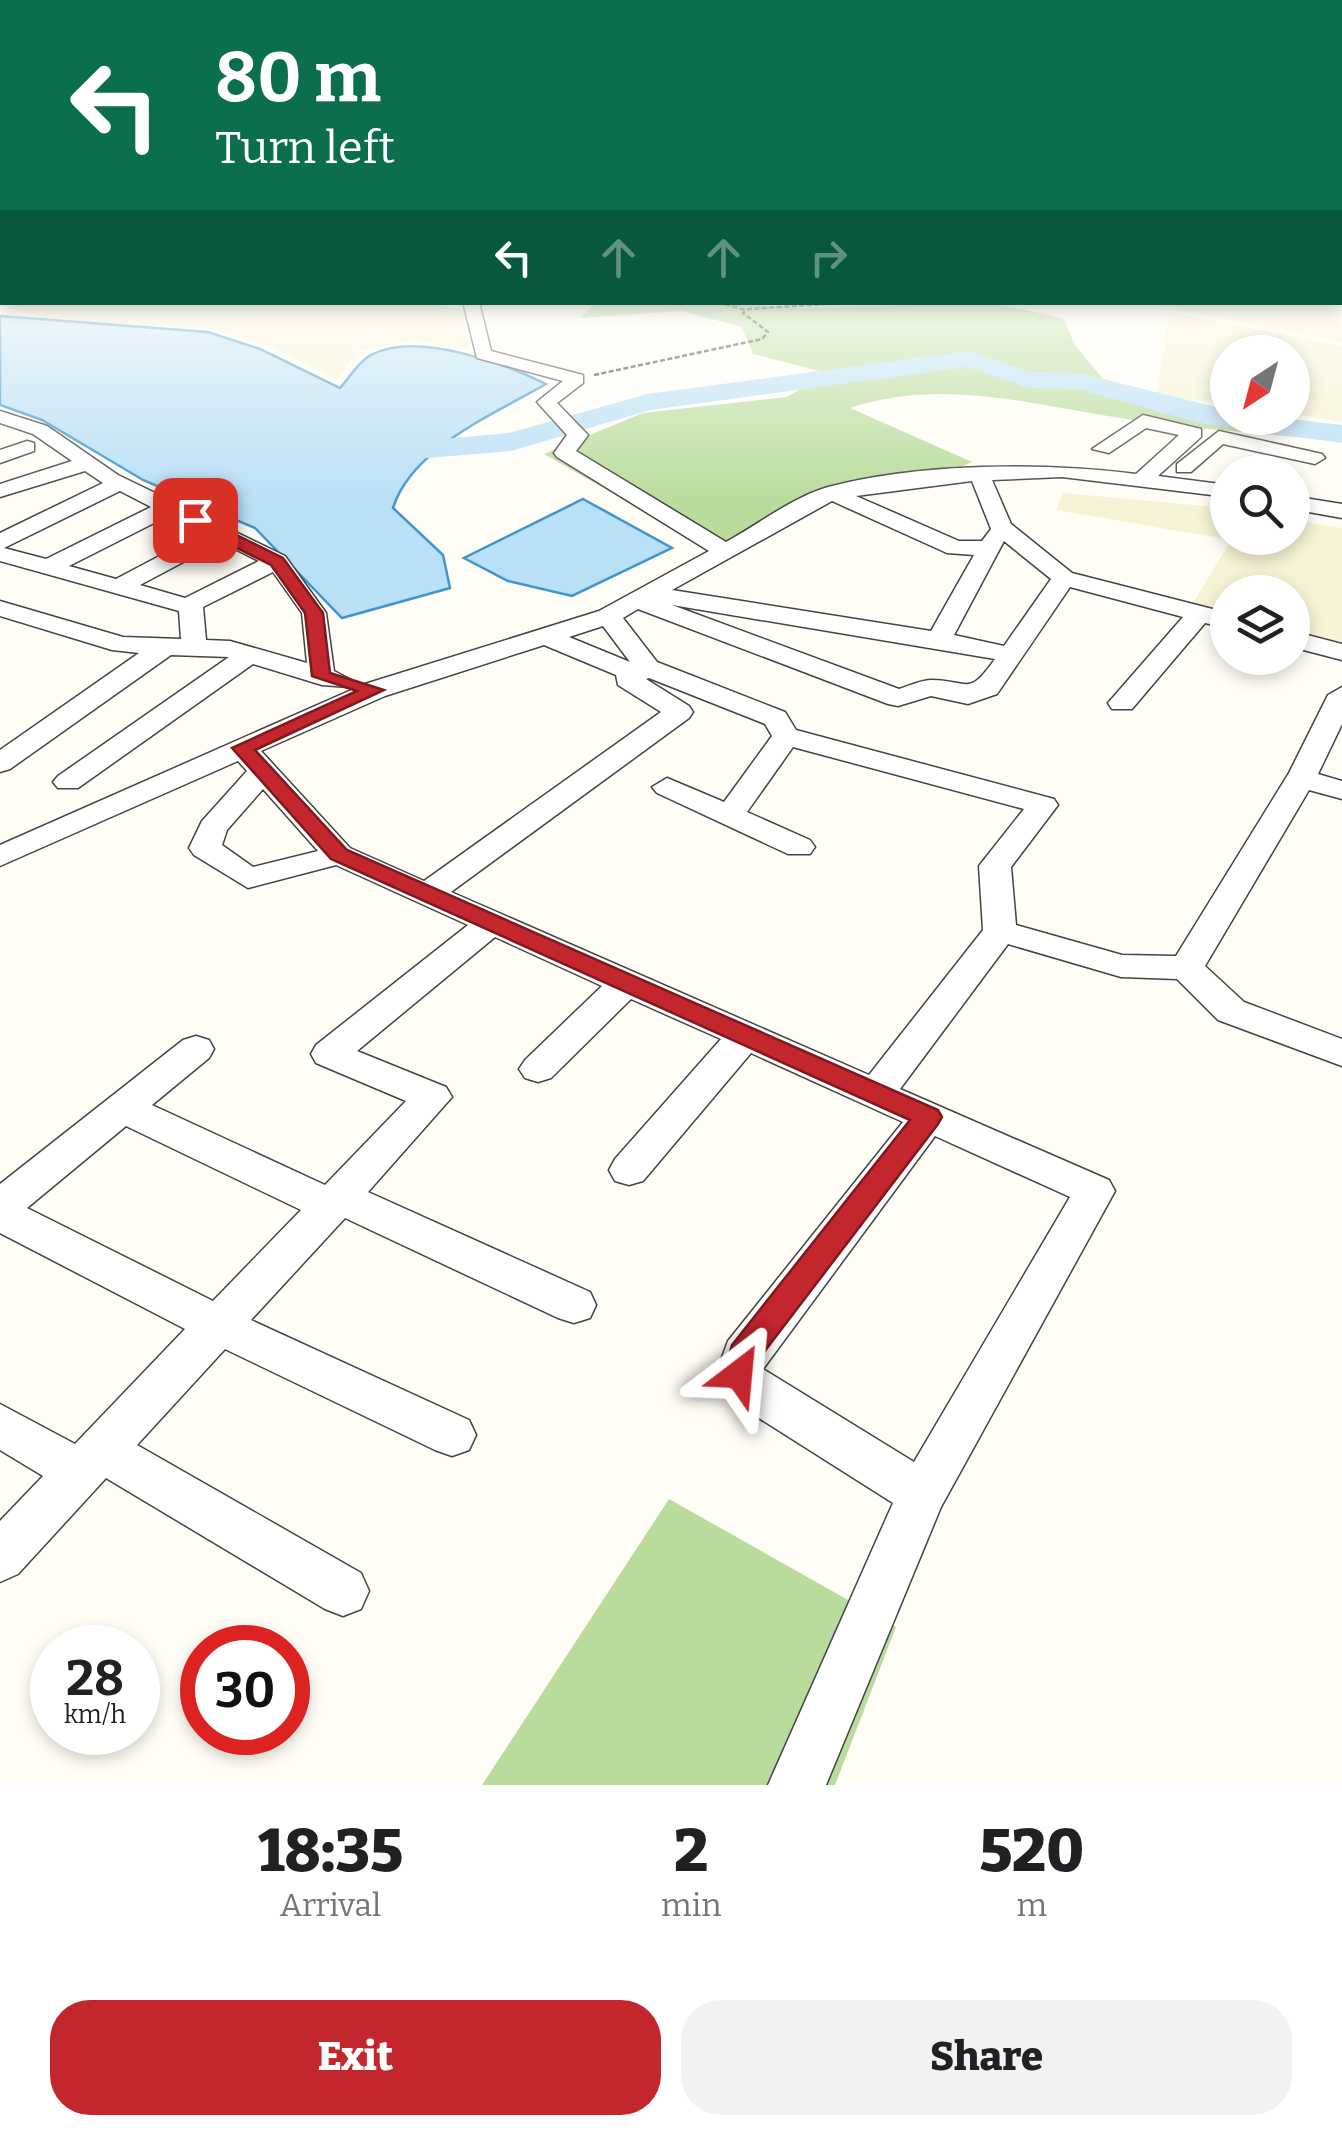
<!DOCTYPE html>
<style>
body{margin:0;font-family:Bitter,serif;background:#f2f2f2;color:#202124;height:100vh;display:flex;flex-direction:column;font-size:38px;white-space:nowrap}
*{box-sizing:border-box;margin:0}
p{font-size:32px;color:#757577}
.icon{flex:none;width:55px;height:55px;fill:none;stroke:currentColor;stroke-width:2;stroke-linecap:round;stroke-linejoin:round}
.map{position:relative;height:1785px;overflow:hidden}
.details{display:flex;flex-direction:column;background:#fff;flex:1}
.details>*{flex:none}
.top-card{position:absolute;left:0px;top:0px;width:1342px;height:305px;box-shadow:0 5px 15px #0003;background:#0b6e4f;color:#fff;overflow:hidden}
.needle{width:65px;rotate:216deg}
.tools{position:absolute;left:1210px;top:335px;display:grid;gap:20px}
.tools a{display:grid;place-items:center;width:100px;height:100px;border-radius:50%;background:#fff;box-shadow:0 5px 15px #0003;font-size:50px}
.speed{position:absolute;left:30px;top:1625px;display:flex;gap:20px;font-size:50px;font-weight:700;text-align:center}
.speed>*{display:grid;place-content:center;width:130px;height:130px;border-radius:50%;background:#fff;box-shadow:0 5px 15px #0003;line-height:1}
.speed small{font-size:25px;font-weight:400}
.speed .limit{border:15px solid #d22;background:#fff;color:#111}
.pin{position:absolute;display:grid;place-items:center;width:85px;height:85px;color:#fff;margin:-42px;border-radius:20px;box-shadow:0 5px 15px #0006}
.me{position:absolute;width:110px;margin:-55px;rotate:29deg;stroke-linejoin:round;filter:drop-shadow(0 0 8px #0008)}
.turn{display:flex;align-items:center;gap:35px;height:210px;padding:0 50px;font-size:45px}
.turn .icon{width:130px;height:130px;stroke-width:2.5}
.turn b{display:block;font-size:70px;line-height:85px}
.lanes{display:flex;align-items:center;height:95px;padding:0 50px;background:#0003;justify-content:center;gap:50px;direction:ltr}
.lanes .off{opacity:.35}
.eta{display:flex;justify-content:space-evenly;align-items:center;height:170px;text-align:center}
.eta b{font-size:60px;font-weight:800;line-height:70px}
.primary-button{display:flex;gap:20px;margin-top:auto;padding:20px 50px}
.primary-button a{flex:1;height:115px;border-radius:40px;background:#c4262e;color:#fff;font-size:40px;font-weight:800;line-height:115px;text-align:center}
.primary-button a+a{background:#f2f2f2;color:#202124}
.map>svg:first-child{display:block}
.farmland{fill:#f6f3d4}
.forest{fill:#b9dc9c}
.water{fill:#b9e0f7;stroke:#3f96cf;stroke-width:2.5}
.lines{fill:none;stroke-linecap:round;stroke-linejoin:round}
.river{fill:#b9e0f7;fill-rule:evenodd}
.minor-casing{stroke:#444;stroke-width:3}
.path{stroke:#333;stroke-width:2.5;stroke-dasharray:5 2.5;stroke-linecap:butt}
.minor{fill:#fff;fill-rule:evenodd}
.route{fill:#c4262e;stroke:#7f191e;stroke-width:2.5}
</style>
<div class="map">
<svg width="1342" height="1785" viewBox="0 0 1342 1785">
<rect width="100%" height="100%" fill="#fffdf5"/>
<!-- farmland -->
<g class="farmland">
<path d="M 1340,267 L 1342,342 L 1145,303 L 1340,302 Z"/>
<path d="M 2,283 L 2,302 L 421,303 L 464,310 L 469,349 L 413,340 L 356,351 L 337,380 L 272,347 L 211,329 L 68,321 L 23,312 L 0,303 Z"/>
<path d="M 1169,312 L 1342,346 L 1342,422 L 1293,414 L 1292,352 L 1228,352 L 1227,405 L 1157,394 Z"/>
<path d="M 1063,493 L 1227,508 L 1228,538 L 1292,538 L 1293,520 L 1342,528 L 1342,643 L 1293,630 L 1292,592 L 1228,592 L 1227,614 L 1192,605 L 1231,540 L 1056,510 Z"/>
</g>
<!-- forest -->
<g class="forest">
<path d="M 597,302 L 756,302 L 750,305 L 802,308 L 990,303 L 1063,318 L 1075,345 L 1105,381 L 1227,410 L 1228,418 L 1283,418 L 1342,426 L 1342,442 C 1266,433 1189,429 1114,417 C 1025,403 938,378 850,408 L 972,462 L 924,483 L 831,502 L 725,557 L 544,454 L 643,413 L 787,397 L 827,373 L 753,354 L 742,327 L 682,311 L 580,318 Z"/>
<path d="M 669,1499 L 896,1627 L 835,1785 L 482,1785 Z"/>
</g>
<!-- water -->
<g class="water">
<path d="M 0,316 L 208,332 L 260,349 L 340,388 C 349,378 361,359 373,354 C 418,332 504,363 546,384 C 494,414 412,448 393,508 L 443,555 L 450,588 L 342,618 L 255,528 L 143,480 L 42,420 L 0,405 Z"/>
<path d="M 583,499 L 672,548 L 572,596 L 508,581 L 464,558 Z"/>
</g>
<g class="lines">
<!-- river -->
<path class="river" d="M 969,351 L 1031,372 L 1079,373 L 1228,410 L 1228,418 L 1282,418 L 1342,425 L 1342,443 L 1199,423 L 1078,389 L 1028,388 L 967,367 L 650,410 L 511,451 L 416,459 L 373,442 L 368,436 L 383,427 L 420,441 L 509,433 L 647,394 Z"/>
<!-- minor casing -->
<g class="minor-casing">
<g id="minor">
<path d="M 463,302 L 479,302 L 491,351 L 583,375 L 583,383 L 557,403 L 588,435 L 576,451 L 726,542 C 757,525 793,497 828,487 C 919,463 1043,462 1136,474 L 1179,435 L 1146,428 L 1109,453 L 1092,449 L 1143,415 L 1201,429 L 1201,437 L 1158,476 L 1228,485 L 1228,497 L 1062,477 L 992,480 L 1011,524 L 1072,573 L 1228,613 L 1228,628 L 1205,623 L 1132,709 L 1112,709 L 1108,703 L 1183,617 L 1070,587 L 997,694 L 968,704 L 931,696 L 898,706 L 888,704 L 638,609 L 623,618 L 657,662 L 785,712 L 796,730 L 1054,799 L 1058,805 L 1011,867 L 1016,925 L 1122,955 L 1176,956 L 1289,773 L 1328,695 L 1342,687 L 1342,724 L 1318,774 L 1342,781 L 1342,799 L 1309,790 L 1205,966 L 1244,1002 L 1342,1039 L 1342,1066 L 1218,1020 L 1177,979 L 1121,977 L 1008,944 L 900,1089 L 1109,1180 L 1115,1191 L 941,1507 L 826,1785 L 768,1785 L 893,1503 L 735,1403 L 716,1374 L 728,1341 L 903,1122 L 751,1053 L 643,1181 L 629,1185 L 615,1181 L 609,1170 L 615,1159 L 721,1039 L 631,999 L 551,1078 L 538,1082 L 525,1078 L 519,1069 L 525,1060 L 602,986 L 495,937 L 357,1051 L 446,1087 L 452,1097 L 368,1192 L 590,1292 L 596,1305 L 590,1318 L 574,1323 L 558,1318 L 345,1218 L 251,1320 L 469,1420 L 476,1435 L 469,1450 L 452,1456 L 435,1450 L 225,1349 L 137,1445 L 361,1573 L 369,1591 L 361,1609 L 343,1616 L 325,1609 L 106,1478 L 18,1574 L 0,1582 L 0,1521 L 43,1476 L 0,1450 L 0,1404 L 75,1444 L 185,1329 L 0,1233 L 0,1184 L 183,1040 L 196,1036 L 209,1040 L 214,1049 L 209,1058 L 152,1105 L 325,1185 L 406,1101 L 316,1063 L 311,1054 L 316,1045 L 468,925 L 336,865 L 248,888 L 194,855 L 189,848 L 202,821 L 247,771 L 238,761 L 0,866 L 0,845 L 365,684 L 599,611 L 709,551 L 557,457 L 554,453 L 567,435 L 537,402 L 563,381 L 477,358 ZM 972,481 L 991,529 L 982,541 L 959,541 L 856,496 ZM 832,501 L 947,553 L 974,555 L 931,631 L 672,590 ZM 1004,541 L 1051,579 L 1004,646 L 954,635 ZM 672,605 L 995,659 C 968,697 970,681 932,680 C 921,680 909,686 899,689 ZM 603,626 L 630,662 L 569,637 ZM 544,645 L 616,675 L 618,685 L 661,712 L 424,881 L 350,848 L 261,751 L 385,696 ZM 649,678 L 765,724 L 772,736 L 724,802 L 667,778 L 652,787 L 657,793 L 788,854 L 810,854 L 815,847 L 810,840 L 747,812 L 793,747 L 1024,809 L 979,866 L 983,930 L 869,1075 L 451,892 L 689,718 L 693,712 L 689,706 L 646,679 ZM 263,789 L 318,851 L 253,867 L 222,845 L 227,830 ZM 126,1126 L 301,1210 L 213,1301 L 27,1208 ZM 935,1136 L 1070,1197 L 914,1462 L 763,1369 Z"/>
<path d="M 0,411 L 47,426 L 118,475 L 285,556 L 326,613 L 334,671 L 353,681 L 349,687 L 322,685 L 253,664 L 78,788 L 58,788 L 53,782 L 58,776 L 229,657 L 171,655 L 10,769 L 0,772 L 0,750 L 139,653 L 112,650 L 0,616 L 0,601 L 123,637 L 181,639 L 179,611 L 0,561 L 0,533 L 103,483 L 85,471 L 0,497 L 0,484 L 72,461 L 33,434 L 0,423 ZM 120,491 L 151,507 L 46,559 L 4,548 ZM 168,516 L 203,533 L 116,579 L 69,566 ZM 221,542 L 259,561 L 185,598 L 140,585 ZM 273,572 L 302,613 L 307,663 L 230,641 L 206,640 L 203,607 Z"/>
<path d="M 1219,431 L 1322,454 L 1325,458 L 1315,464 L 1223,444 L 1191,472 L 1177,472 L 1177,464 Z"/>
<path d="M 27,441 L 34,443 L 34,451 L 0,463 L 0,450 Z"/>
<path d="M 1292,496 L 1342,504 L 1342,518 L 1292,509 Z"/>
<path d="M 1292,631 L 1342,644 L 1342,660 L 1292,647 Z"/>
</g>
</g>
<!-- path -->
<g class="path">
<path d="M 718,302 L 745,310"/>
<path d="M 594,375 L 762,339 L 768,332 L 743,313 L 749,309 L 858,302"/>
</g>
<!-- minor -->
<use href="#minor" class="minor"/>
</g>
<!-- sky -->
<linearGradient id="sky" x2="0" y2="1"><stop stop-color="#95c6ee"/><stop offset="0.5" stop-color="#fffefa"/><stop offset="1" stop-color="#fffefa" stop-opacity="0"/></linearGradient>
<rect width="1342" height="503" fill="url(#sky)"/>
<!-- route -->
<path class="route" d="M 189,517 L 200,517 L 283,558 L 323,613 L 330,673 L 384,690 L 255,750 L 347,850 L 938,1110 L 942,1117 L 938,1124 L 758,1360 L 750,1384 L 739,1388 L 727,1384 L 723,1374 L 732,1345 L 910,1120 L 331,859 L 232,748 L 357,691 L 312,676 L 305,613 L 271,565 L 189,524 Z"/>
</svg>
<div class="tools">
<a><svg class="needle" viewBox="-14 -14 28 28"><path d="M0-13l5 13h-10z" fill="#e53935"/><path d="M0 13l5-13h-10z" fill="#757577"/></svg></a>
<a><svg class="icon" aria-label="search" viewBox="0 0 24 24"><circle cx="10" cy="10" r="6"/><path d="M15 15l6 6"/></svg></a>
<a><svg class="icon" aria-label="layers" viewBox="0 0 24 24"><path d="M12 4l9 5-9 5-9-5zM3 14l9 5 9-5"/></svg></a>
</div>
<div class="speed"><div>28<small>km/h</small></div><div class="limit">30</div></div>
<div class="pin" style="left:195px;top:520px;background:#d93025"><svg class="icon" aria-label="arrive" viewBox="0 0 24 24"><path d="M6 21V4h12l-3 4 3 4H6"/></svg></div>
<svg class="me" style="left:739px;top:1374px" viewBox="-20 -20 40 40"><path d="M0-17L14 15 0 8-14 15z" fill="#c4262e" stroke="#fff" stroke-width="4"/></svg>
<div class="top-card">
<div class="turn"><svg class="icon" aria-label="left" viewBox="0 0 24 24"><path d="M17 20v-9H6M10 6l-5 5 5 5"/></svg><div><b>80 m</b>Turn left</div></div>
<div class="lanes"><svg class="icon" aria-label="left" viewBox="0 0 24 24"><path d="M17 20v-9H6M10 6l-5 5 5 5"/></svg><svg class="icon off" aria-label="ahead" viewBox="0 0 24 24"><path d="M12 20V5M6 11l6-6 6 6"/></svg><svg class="icon off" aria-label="ahead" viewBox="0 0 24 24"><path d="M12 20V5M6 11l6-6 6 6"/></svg><svg class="icon off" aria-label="right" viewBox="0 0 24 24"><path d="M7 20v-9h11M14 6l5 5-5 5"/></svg></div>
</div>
</div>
<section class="details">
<div class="eta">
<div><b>18:35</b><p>Arrival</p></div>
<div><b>2</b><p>min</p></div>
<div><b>520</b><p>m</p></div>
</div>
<div class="primary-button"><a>Exit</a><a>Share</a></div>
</section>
